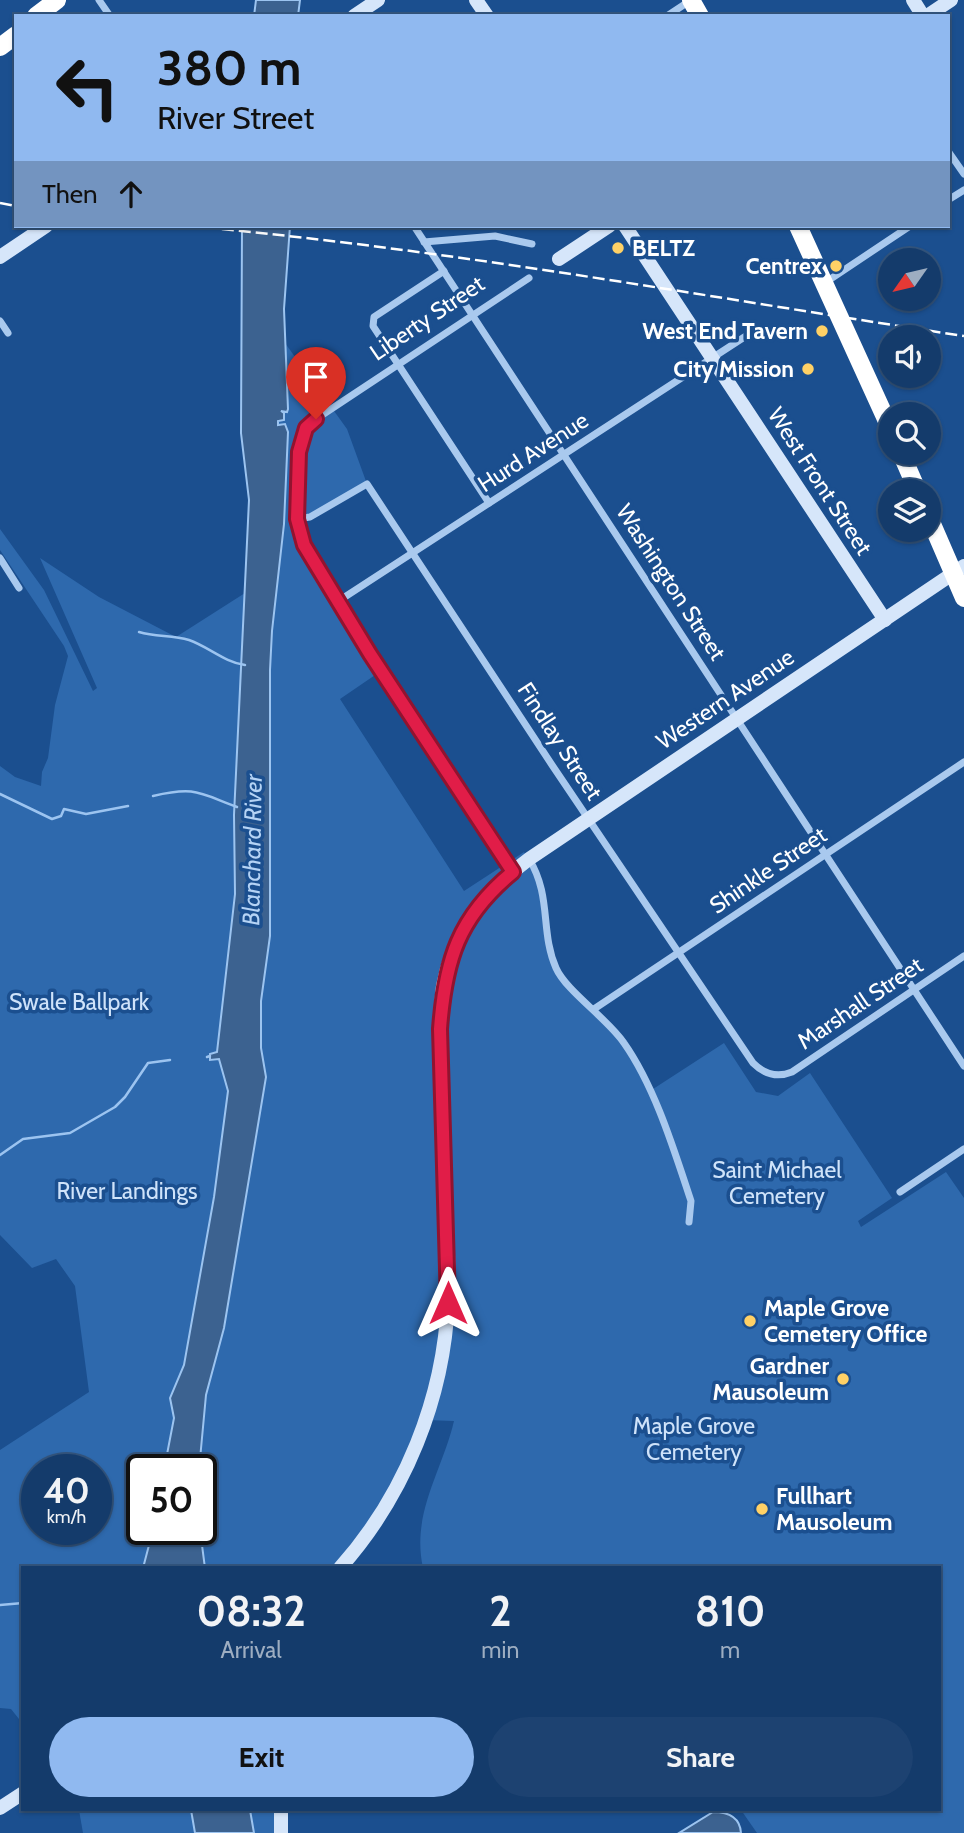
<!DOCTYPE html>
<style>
body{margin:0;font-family:Cabin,sans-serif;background:#1d4271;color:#f1f3f6;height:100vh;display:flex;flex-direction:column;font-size:26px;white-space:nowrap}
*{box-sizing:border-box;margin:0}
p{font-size:23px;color:#9dadc1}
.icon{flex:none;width:38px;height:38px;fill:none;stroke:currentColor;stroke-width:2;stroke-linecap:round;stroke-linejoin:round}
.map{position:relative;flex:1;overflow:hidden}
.drawer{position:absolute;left:21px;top:1566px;width:920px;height:245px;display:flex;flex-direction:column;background:#143b6b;border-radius:0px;box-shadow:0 2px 5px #0004,0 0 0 2px #33557e}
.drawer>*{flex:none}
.hud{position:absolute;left:14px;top:14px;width:936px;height:214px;border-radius:0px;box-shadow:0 2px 5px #0004,0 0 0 2px #33557e;background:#90b9f0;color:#111;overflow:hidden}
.needle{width:46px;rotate:236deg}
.tools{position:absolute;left:878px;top:248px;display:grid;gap:14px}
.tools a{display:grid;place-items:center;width:63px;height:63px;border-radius:50%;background:#143b6b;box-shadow:0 2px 5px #0004,0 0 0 2px #33557e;font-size:35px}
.speed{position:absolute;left:21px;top:1454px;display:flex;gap:14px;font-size:35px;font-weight:700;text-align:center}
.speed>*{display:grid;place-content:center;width:91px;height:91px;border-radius:50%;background:#143b6b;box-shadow:0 2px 5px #0004,0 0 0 2px #33557e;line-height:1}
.speed small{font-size:18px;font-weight:400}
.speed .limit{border:4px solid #111;border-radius:10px;background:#fff;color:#111}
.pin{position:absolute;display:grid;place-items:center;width:60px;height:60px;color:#fff;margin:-72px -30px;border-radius:50% 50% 50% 0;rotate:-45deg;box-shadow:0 0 7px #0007}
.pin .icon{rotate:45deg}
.me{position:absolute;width:77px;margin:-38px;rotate:0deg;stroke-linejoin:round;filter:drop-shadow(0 0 5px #0008)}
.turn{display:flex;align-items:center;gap:24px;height:147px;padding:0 28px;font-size:32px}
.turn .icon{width:91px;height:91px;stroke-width:2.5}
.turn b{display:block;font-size:49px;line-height:60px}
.then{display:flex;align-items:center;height:66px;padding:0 28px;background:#0003;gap:14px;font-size:26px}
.eta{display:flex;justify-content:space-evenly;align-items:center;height:119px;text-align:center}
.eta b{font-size:42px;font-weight:700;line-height:49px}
.primary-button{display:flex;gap:14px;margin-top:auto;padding:14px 28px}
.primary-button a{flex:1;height:80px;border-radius:42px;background:#90b9f0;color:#111;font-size:28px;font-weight:700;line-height:80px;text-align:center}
.primary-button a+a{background:#1d4271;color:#f1f3f6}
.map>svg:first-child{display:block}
.green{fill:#2e69ad;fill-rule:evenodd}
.water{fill:#3c6290;stroke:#9cc4f0;stroke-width:2}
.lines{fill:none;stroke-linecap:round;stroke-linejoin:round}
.stream{stroke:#9cc4f0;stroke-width:2.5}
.street{stroke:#a9c9ee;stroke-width:7}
.secondary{stroke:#d6e6fa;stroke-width:14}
.highway{stroke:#fff;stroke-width:18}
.rail{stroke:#fff;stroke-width:2.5;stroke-dasharray:12 5;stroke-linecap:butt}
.route-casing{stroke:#92132f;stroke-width:18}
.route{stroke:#e11d48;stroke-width:12}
.poi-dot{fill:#ffd166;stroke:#1b4f8f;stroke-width:2.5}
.labels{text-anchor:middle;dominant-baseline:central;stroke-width:7;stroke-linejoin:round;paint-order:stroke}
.poi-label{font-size:23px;font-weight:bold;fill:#fff;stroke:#1b4f8f;text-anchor:end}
.street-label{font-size:23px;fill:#fff;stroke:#1b4f8f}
.park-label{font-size:23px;fill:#cfe3fa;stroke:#1b4f8f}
.water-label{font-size:24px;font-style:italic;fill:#b5d3f5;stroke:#1b4f8f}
</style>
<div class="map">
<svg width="964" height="1833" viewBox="0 0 964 1833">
<rect width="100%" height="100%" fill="#1b4f8f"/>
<!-- green -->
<g class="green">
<path d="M 285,343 L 347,429 L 367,484 L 298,525 L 302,540 L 381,671 L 340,699 L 464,891 L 524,852 L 537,873 L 550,950 L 558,972 L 611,1026 L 650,1091 L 724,1043 L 756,1092 L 778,1096 L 810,1073 L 892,1198 L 858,1221 L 861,1227 L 946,1172 L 964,1198 L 964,1833 L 757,1833 L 741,1810 L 940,1810 L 940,1568 L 423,1568 C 411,1513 442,1472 454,1421 L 426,1420 L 388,1502 L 339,1568 L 23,1568 L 23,1724 L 11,1709 L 0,1708 L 0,1450 L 89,1392 L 75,1286 L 56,1259 L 32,1268 L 0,1235 L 0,766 L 15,777 L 41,786 L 42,772 L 48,758 L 55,705 L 68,656 L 64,646 L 0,550 L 0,529 L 44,590 L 93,691 L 97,688 L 40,558 L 99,597 L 176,637 L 245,593 L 255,591 ZM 37,1470 L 96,1470 L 96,1530 L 37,1530 ZM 142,1470 L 201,1470 L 201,1530 L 142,1530 Z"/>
<path d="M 79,1810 L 191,1810 L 195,1833 L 83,1833 Z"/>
<path d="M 219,1810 L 281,1810 L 281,1833 L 223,1833 Z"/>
</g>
<!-- water -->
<g class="water">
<path d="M 256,0 L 300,0 L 298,16 L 254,16 Z"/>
<path d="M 242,226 L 290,226 L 284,309 L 288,409 L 287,412 L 281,411 L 284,413 L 284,420 L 278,421 L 278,425 L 285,424 L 288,432 L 284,524 L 272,631 L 270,670 L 270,936 L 261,1001 L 261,1048 L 266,1077 L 224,1328 L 206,1395 L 199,1470 L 164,1470 L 174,1418 L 170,1398 L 184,1365 L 214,1197 L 228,1091 L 219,1059 L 210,1060 L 210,1054 L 217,1052 L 235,894 L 234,815 L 249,500 L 241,433 Z"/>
<path d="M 153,1530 L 200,1530 L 205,1568 L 143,1568 Z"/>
<path d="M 191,1810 L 250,1810 L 254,1833 L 195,1833 Z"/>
<path d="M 713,1812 C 728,1812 740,1817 741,1833 L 679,1833 Z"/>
</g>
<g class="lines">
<!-- stream -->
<g class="stream">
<path d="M 139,632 C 156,637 172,635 189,640 C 209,647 224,662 245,665"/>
<path d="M 0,794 L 52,819 L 61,816 L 64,809 L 86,814 L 128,806"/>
<path d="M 153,796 C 196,786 199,793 237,807"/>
<path d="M 207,1057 L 210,1056"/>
<path d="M 0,1155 L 23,1139 L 70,1133 L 115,1107 L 125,1097 L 148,1063 L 170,1060"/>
<path d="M 0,1605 L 23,1603"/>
</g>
<!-- street -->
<g class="street">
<path d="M 99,0 L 110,16"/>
<path d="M 667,16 L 691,0"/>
<path d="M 948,151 L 964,174"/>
<path d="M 948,200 L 964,190"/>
<path d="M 414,226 L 964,1066"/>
<path d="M 424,242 L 495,236 L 532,244"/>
<path d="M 444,271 L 374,317 L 373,326 L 489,503"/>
<path d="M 826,282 L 910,226"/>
<path d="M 0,321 L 8,333"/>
<path d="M 297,519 L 310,517 L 367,484 L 552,765 L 753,1063 C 764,1074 777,1078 792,1072 L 964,956"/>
<path d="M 0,558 L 19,588"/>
<path d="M 337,602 L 749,334"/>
<path d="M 529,859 C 552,896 540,932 556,968 C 566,991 608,1019 624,1043 C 655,1087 674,1150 691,1201 L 689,1222"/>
<path d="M 513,872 L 370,654 L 310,556 C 304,545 298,533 297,520 C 294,494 295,444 310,423 L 529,278"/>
<path d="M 594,1009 L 964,762"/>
<path d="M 900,1192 L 964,1149"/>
</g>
<!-- secondary -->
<g class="secondary">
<path d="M 476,0 L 487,16"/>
<path d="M 913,0 L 923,16"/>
<path d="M 354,16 L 378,0"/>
<path d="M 927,16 L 951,0"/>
<path d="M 625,226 L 885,620"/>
<path d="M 0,257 L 46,226"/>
<path d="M 559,259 L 609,226"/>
<path d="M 340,1568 C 405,1495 444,1398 448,1301 C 450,1258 446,1216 444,1173 C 442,1125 441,1077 440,1029 C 441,1015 441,1000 443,986 C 453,932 486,891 529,859 L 964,566"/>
<path d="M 0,1808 L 23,1793"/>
<path d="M 281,1833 L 281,1810"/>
</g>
<!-- highway -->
<g class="highway">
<path d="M 691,0 L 700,16"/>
<path d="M 36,16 L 57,0"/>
<path d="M 0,47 L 16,35"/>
<path d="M 798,226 L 891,430"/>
<path d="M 901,453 L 918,492"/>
<path d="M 929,517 L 964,598"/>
</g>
<!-- rail -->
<g class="rail">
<path d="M 0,203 L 16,206"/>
<path d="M 188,226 C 449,249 706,297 964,336"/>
</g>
</g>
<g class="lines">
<!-- route casing -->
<g class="route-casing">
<path id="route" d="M 316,419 L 306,428 L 299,452 L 297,519 L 304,545 L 370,654 L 513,872 C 458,917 445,961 440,1029 L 448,1303"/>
</g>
<!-- route -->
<use href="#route" class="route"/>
</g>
<!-- markers -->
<g class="poi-dot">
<circle cx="618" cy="248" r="7"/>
<circle cx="836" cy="266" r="7"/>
<circle cx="822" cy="331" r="7"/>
<circle cx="808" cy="369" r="7"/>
<circle cx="750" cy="1321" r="7"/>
<circle cx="843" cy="1379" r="7"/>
<circle cx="762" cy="1509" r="7"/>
</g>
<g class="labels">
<!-- poi labels -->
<g class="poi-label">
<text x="632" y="248" text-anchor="start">BELTZ</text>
<text x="822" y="266">Centrex</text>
<text x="808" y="331">West End Tavern</text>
<text x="794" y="369">City Mission</text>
<text x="764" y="1308" text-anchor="start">Maple Grove<tspan x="764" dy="26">Cemetery Office</tspan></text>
<text x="829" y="1366">Gardner<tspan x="829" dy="26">Mausoleum</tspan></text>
<text x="776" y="1496" text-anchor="start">Fullhart<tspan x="776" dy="26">Mausoleum</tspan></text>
</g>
<!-- street labels -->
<g class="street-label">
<text transform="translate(427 318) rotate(-34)">Liberty Street</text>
<text transform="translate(533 452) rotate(-33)">Hurd Avenue</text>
<text transform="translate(820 481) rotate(57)">West Front Street</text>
<text transform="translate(671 582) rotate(57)">Washington Street</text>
<text transform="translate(725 699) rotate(-34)">Western Avenue</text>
<text transform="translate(560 741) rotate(57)">Findlay Street</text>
<text transform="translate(768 870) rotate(-34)">Shinkle Street</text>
<text transform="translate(860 1003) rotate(-34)">Marshall Street</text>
</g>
<!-- park labels -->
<g class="park-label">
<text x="79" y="1002">Swale Ballpark</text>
<text x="777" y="1170">Saint Michael<tspan x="777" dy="26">Cemetery</tspan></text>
<text x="127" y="1191">River Landings</text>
<text x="694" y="1426">Maple Grove<tspan x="694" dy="26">Cemetery</tspan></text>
</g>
<!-- water labels -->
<g class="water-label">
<text transform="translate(252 850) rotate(-89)">Blanchard River</text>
</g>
</g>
</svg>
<div class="tools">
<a><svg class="needle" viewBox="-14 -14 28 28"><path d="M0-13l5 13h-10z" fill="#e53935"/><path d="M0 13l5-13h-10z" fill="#9dadc1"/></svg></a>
<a><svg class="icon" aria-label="sound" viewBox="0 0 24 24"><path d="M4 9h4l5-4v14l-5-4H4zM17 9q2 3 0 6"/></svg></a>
<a><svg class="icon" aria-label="search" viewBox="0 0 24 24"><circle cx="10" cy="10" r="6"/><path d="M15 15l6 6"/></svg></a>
<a><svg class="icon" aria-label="layers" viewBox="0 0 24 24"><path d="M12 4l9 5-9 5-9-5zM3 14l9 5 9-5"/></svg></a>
</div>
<div class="speed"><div>40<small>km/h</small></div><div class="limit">50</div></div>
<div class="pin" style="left:316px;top:419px;background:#d93025"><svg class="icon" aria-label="arrive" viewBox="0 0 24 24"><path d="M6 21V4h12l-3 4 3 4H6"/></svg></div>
<svg class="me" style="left:448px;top:1303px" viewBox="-20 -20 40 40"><path d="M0-17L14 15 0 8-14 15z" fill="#e11d48" stroke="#fff" stroke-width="4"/></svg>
<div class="hud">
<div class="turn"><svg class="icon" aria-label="left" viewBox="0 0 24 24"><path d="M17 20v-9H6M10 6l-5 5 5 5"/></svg><div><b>380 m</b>River Street</div></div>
<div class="then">Then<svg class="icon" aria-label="ahead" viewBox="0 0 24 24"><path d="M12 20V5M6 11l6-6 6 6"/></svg></div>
</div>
<section class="drawer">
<div class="eta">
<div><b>08:32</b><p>Arrival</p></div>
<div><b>2</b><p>min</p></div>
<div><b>810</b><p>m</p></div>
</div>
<div class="primary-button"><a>Exit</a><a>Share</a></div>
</section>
</div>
